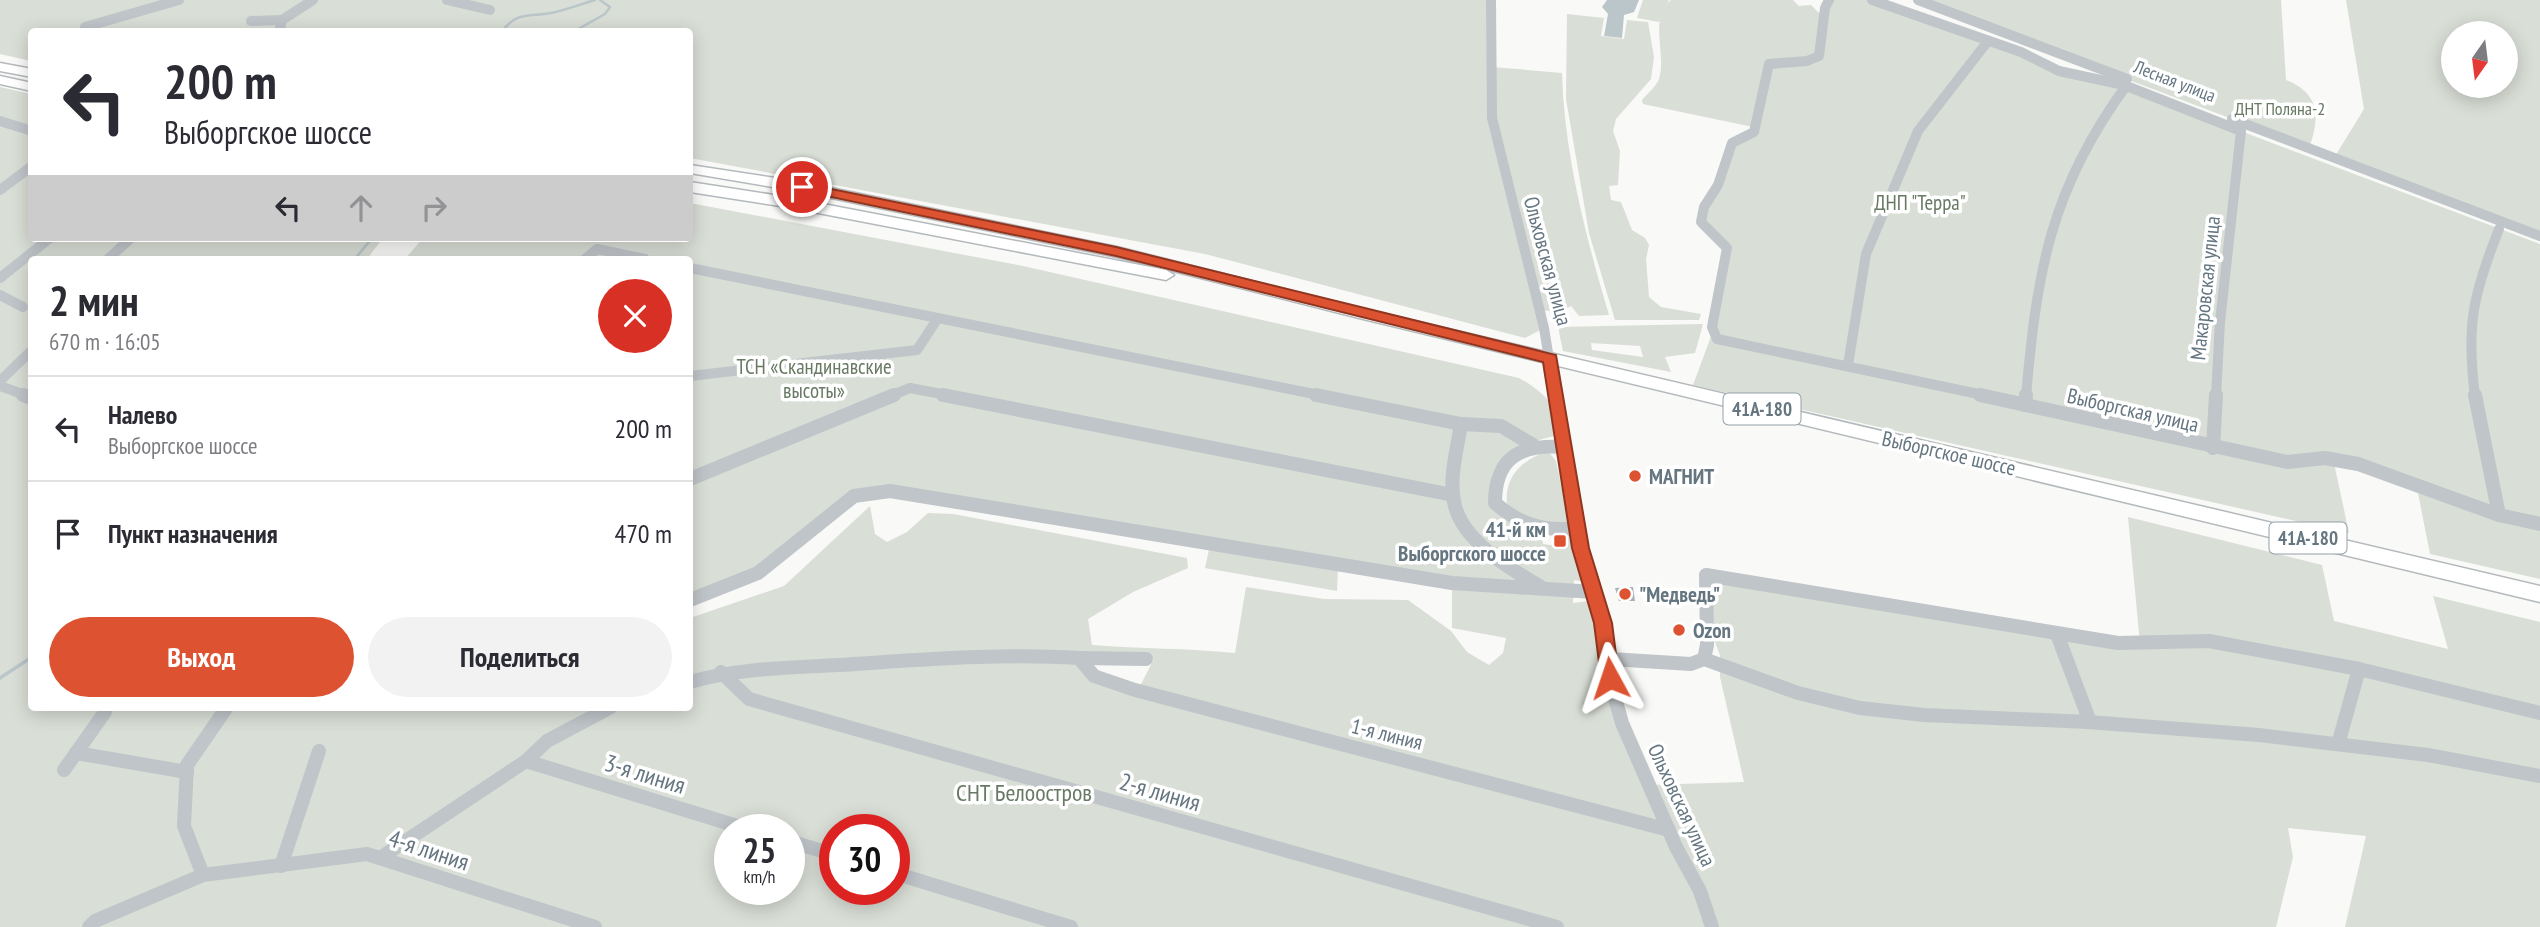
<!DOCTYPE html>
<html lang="ru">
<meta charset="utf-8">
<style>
body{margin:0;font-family:"PT Sans Narrow",sans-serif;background:#f2f2f3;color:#2b2b33;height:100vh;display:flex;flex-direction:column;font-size:26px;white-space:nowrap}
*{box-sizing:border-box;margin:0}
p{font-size:23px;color:#7c7c81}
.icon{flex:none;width:38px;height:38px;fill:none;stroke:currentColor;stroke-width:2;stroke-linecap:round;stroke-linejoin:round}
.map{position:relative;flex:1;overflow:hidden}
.side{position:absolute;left:28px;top:256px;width:665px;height:455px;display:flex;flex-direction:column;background:#fff;border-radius:7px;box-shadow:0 4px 18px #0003}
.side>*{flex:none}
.top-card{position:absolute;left:28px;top:28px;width:665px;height:214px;border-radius:7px;box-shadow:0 4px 18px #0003;background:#fff;color:#2b2b33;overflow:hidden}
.needle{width:46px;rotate:194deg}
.tools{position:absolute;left:2441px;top:21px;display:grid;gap:14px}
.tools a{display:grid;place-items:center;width:77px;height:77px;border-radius:50%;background:#fff;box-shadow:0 4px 18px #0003;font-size:35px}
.speed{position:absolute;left:714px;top:814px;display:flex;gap:14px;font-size:35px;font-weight:700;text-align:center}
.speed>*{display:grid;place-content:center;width:91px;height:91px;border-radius:50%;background:#fff;box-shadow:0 4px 18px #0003;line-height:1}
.speed small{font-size:18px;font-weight:400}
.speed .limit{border:10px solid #d22;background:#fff;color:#111}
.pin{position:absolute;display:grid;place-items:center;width:60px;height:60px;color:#fff;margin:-30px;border:4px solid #fff;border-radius:50%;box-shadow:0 2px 7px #0007}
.me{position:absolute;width:77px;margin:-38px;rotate:355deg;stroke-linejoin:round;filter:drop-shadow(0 0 5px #0008)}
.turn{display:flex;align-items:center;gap:24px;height:147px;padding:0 21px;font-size:32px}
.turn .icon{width:91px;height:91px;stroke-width:2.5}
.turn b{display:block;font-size:49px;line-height:60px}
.lanes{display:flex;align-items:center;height:66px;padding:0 21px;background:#0003;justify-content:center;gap:35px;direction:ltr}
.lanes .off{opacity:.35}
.round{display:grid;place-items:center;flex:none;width:74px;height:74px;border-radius:37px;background:#f2f2f3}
.headline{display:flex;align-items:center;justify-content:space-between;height:119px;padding:0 21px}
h1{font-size:42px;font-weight:700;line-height:52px}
.cta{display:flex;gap:14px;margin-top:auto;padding:14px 21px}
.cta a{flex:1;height:80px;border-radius:42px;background:#dd5332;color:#fff;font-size:28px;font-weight:700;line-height:80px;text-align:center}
.cta a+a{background:#f2f2f3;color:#2b2b33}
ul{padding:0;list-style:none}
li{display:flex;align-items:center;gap:21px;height:105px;padding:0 21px;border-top:2px solid #e1e1e2}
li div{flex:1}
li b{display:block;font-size:26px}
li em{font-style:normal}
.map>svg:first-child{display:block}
.green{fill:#d9ded6;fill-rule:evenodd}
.water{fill:#bac6ca}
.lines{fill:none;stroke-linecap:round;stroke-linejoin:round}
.stream-far1{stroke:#bac6ca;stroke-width:2.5}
.stream{stroke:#bac6ca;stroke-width:3.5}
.building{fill:#a9b2b8}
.primary-casing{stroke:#b4b9bd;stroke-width:3}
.street-far1{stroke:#c0c5c9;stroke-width:10}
.street{stroke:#c0c5c9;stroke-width:14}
.primary{fill:#fff;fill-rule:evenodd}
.route{fill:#dd5332;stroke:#903620;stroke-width:2}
.poi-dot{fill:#dd5332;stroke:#fff;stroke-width:2.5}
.labels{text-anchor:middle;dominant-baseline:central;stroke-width:7;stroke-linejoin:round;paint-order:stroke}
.far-street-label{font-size:18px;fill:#657681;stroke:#fff}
.far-park-label{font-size:18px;fill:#687964;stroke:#fff}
.shield{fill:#fff;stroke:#939fa7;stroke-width:2}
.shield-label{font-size:19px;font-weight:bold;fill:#657681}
.park-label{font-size:21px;fill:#687964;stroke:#fff}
.street-label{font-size:21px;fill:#657681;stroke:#fff}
.poi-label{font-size:21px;font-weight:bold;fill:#657681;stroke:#fff;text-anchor:start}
.near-street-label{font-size:24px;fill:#657681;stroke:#fff}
.near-park-label{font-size:24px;fill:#687964;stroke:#fff}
</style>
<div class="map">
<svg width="2540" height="927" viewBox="0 0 2540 927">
<rect width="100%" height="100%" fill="#f9f9f7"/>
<!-- green -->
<g class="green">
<path d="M 0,0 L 1491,0 L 1493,67 L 1562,73 C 1564,153 1586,238 1609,315 L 1579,316 L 1571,306 L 1563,310 L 1541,311 L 1544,328 L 1525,338 L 1205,254 L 690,158 L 690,32 L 32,32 L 31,61 L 0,54 Z"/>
<path d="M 1643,0 L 1669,0 L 1659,22 L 1637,18 Z"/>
<path d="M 1671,0 L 1793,0 L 1799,6 L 1811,5 L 1819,13 L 1829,0 L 1872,0 L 2230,127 L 2540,244 L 2540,579 L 2430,554 L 2417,488 L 2334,463 L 2349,533 L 1693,385 L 1713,331 L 1727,248 L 1701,222 L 1732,143 L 1753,127 L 1643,104 L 1642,100 C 1647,94 1656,87 1659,79 C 1667,54 1648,19 1671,0 Z"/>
<path d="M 1917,0 L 2281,0 L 2286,80 C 2320,93 2320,118 2309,148 Z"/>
<path d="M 2346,0 L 2540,0 L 2540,236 L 2334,158 L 2364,109 ZM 2454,33 L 2506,33 L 2506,86 L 2454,86 Z"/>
<path d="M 1567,14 L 1604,18 L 1601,36 L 1624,39 L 1627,20 L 1648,22 L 1654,57 L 1651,79 L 1616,119 L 1613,131 L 1620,151 L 1618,185 L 1609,186 L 1611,200 L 1621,202 L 1632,230 L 1645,238 L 1649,245 L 1646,259 L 1649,297 L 1661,307 L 1701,314 L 1699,320 L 1615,320 L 1589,233 L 1566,99 Z"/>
<path d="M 0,87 L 31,94 L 32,238 L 383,238 L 367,259 L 32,259 L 32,707 L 690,707 L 690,618 L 784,586 L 870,506 L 875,534 L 887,542 L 907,532 L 928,513 L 953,514 L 1187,558 L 1188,568 L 1133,592 L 1088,619 L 1092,645 C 1140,649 1187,648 1235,653 L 1246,587 L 1324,599 L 1408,600 L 1451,631 L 1467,652 L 1489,665 L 1503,653 L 1506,638 L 1452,628 L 1452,583 L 1338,565 L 1337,591 L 1205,568 L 1210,545 L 870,492 L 758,573 L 690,600 L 690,259 L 405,259 L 423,238 L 690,238 L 690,203 L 1023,266 L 1519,378 C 1539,389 1566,409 1554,436 C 1515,446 1484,456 1491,504 L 1541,530 L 1543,544 L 1564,547 L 1564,532 L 1571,533 L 1585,582 L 1574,580 L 1573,603 L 1589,601 C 1598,623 1600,643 1602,666 L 1595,667 L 1599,676 L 1606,675 L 1647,785 L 1744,782 L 1720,677 L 1720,655 L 1705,617 L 1706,575 L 2140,643 L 2128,517 L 2322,565 L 2334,621 L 2448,649 L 2433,596 L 2540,622 L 2540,927 L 2345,927 L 2366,836 L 2288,828 L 2293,857 L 2276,927 L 0,927 ZM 1077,658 L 1154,659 L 1138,690 L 1094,676 ZM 730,830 L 789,830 L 789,889 L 730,889 ZM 835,830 L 894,830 L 894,889 L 835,889 Z"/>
<path d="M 1703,324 L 1695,353 L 1665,357 L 1671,372 L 1563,351 L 1558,327 ZM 1591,343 L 1640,346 L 1643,357 L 1592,350 Z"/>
<path d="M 1548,451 L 1556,461 L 1569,523 L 1530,525 L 1507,504 C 1504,476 1522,460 1548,451 Z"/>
</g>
<!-- water -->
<path class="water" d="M 1607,0 L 1639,0 L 1634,12 L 1624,15 L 1622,38 L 1604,36 L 1608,14 L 1602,7 Z"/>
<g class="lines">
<!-- stream-far1 -->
<g class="stream-far1">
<path d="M 502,32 C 516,11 529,17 551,13 C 566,10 581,4 595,0"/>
<path d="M 573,32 L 605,14 L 610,7 L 600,0"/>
<path d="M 355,259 L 372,238"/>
</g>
<!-- stream -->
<path class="stream" d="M 0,678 L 32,657"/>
</g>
<!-- building -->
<path class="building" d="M 1633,587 L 1635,601 L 1619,601 L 1615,588 Z"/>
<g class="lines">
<!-- primary casing -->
<g class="primary-casing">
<g id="primary">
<path d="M 0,63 L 32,69 L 32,77 L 0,71 Z"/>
<path d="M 0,76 L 32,83 L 32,91 L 0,84 Z"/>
<path d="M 690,165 L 802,182 L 1117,247 L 1359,308 L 2540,586 L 2540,602 L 1359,318 L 1117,257 L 802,192 L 690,173 Z"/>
<path d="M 690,182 L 787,197 L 1166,270 L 1174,275 L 1166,280 L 787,207 L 690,192 Z"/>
</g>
</g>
<!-- street-far1 -->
<g class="street-far1">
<path d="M 447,0 L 490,10"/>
<path d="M 1491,0 L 1492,118 L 1544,328 L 1555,396"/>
<path d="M 1829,0 L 1825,8 L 1819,56 L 1807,61 L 1769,64 L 1754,132 L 1732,143 L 1718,185 L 1704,207 L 1701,222 L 1727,248 L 1712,327 L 1717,339 L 1988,396"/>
<path d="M 1872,0 L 2021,52 L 2059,71 L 2124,85 L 2241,131 L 2220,322 L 2216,396"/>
<path d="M 1918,0 L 2127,79"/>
<path d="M 251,21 L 282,20"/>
<path d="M 85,27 L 179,0"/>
<path d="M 279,32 L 282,20 L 313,0"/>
<path d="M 2232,119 L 2540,236"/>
<path d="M 0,121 L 32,131"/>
<path d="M 0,190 L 32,166"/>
<path d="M 108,259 L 131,238"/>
<path d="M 585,259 L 597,249 L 645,259"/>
<path d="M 690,268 L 1324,396"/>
<path d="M 0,278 L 50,238"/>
<path d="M 0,295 L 23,307"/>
<path d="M 1848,365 L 1866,254 L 1918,131 L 1988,41"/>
<path d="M 690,376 L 917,350 L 936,321"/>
<path d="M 0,381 L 32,350"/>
<path d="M 0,386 L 28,396"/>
<path d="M 890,396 L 910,388 L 952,396"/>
<path d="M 2026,396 C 2037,272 2050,190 2126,86"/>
<path d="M 2475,396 C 2466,325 2473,295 2499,229"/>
</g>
<!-- street -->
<g class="street">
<path d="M 23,395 L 32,398"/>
<path d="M 943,395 L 1453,495"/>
<path d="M 1316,395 L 1461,424 L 1501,426 L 1533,445"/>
<path d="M 1555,395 L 1581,548 L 1603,623 L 1610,680 L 1622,723 L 1676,847 L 1700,891 L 1712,927"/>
<path d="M 1980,395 L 2287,462 L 2325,458 L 2358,464 L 2499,515 L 2540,524"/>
<path d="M 2475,395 L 2499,515"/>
<path d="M 2025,405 L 2026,395"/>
<path d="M 1461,424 C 1457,450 1448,480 1455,506 C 1464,542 1511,569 1541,587"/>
<path d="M 1563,447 C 1520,444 1495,458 1495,503 C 1520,525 1545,532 1578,528"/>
<path d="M 2213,448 L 2216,395"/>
<path d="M 690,479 L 894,395"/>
<path d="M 690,600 L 758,573 L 854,496 L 890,491 L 1452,583 L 1594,592"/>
<path d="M 2057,634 L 2090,722"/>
<path d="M 1079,658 L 1146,659"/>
<path d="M 1610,659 L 1691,664 L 1704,659 L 1798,693 L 1860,708 L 1924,715 L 2088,722 L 2259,735 L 2428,755 L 2540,776"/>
<path d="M 1704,659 L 1707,645 L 1706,575 L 2118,643 L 2209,641 L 2359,669 L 2540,713"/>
<path d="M 721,672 L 749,699 L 1557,927"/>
<path d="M 690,682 C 739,668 788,668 838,665 C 919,660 998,653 1079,658 L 1094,676 L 1135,690 L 1669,830"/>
<path d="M 2339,741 L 2359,669"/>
<path d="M 76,753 L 187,772"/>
<path d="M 526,761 L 750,830"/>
<path d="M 64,770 L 105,712"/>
<path d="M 789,841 L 835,855"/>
<path d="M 380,858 L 526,761 L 547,741 L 611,707"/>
<path d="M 281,866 L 319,751"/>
<path d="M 894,873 L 1071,927"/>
<path d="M 203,875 L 184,826 L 187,765 L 227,707"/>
<path d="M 89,927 L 95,921 L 203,875 L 367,854 L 595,927"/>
</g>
<!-- primary -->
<use href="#primary" class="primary"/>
</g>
<!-- route -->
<path class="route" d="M 802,183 L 1116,247 L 1556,355 L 1589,548 L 1612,623 L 1619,678 L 1616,683 L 1603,683 L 1601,678 L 1594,623 L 1572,548 L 1543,362 L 1116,256 L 797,190 L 797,184 Z"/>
<!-- markers -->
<g class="poi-dot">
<circle cx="1635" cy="476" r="7"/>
<rect x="1553" y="534" width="14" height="14" rx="3.5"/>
<circle cx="1625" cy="594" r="7"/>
<circle cx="1679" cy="630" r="7"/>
</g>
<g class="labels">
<!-- far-street labels -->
<g class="far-street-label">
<text transform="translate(2175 81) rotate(21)">Лесная улица</text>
</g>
<!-- far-park labels -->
<g class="far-park-label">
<text x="2280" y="108">ДНТ Поляна-2</text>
</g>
<!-- shield labels -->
<g class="shield">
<rect x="1723.5" y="393.5" width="77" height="31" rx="5"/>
<rect x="2269.5" y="522.5" width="77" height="31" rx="5"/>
</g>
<g class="shield-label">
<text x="1762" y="409">41А-180</text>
<text x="2308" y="538">41А-180</text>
</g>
<!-- park labels -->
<g class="park-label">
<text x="1920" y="202">ДНП "Терра"</text>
<text x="814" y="366">ТСН «Скандинавские<tspan x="814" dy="24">высоты»</tspan></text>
</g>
<!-- street labels -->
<g class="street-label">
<text transform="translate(1548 261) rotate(75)">Ольховская улица</text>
<text transform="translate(2205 288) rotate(-84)">Макаровская улица</text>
<text transform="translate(2133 410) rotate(13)">Выборгская улица</text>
<text transform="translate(1949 453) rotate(13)">Выборгское шоссе</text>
<text transform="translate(1387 734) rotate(14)">1-я линия</text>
<text transform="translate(1682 805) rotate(65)">Ольховская улица</text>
</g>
<!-- poi labels -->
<g class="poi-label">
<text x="1649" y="476">МАГНИТ</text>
<text x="1546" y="529" text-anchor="end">41-й км<tspan x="1546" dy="24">Выборгского шоссе</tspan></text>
<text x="1639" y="594">"Медведь"</text>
<text x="1693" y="630">Ozon</text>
</g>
<!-- near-street labels -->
<g class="near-street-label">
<text transform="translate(645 774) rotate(17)">3-я линия</text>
<text transform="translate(1160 792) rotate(16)">2-я линия</text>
<text transform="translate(429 850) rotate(18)">4-я линия</text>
</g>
<!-- near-park labels -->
<g class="near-park-label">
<text x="1024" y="792">СНТ Белоостров</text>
</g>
</g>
</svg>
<div class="tools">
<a><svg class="needle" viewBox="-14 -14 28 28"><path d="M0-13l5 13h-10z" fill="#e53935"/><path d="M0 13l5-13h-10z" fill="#7c7c81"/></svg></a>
</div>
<div class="speed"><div>25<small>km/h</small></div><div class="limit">30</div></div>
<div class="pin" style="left:802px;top:187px;background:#d93025"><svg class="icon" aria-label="arrive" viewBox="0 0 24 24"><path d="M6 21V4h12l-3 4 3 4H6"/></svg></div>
<svg class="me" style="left:1610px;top:678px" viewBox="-20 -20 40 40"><path d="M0-17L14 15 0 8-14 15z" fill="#dd5332" stroke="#fff" stroke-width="4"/></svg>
<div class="top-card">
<div class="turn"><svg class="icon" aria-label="left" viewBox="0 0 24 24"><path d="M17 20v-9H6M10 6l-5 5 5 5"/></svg><div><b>200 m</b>Выборгское шоссе</div></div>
<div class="lanes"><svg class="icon" aria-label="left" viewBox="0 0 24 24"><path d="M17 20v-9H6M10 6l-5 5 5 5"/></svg><svg class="icon off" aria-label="ahead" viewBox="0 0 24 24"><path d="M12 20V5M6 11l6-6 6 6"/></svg><svg class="icon off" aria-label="right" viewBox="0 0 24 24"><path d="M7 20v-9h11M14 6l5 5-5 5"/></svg></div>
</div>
<section class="side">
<div class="headline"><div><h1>2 мин</h1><p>670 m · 16:05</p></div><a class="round" style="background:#d93025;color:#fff"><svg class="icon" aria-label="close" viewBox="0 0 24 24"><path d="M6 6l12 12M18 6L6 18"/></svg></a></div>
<ul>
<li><svg class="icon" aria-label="left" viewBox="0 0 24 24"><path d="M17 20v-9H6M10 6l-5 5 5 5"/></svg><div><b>Налево</b><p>Выборгское шоссе</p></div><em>200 m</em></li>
<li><svg class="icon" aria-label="arrive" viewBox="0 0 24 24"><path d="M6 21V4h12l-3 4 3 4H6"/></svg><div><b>Пункт назначения</b></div><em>470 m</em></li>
</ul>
<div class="cta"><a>Выход</a><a>Поделиться</a></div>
</section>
</div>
